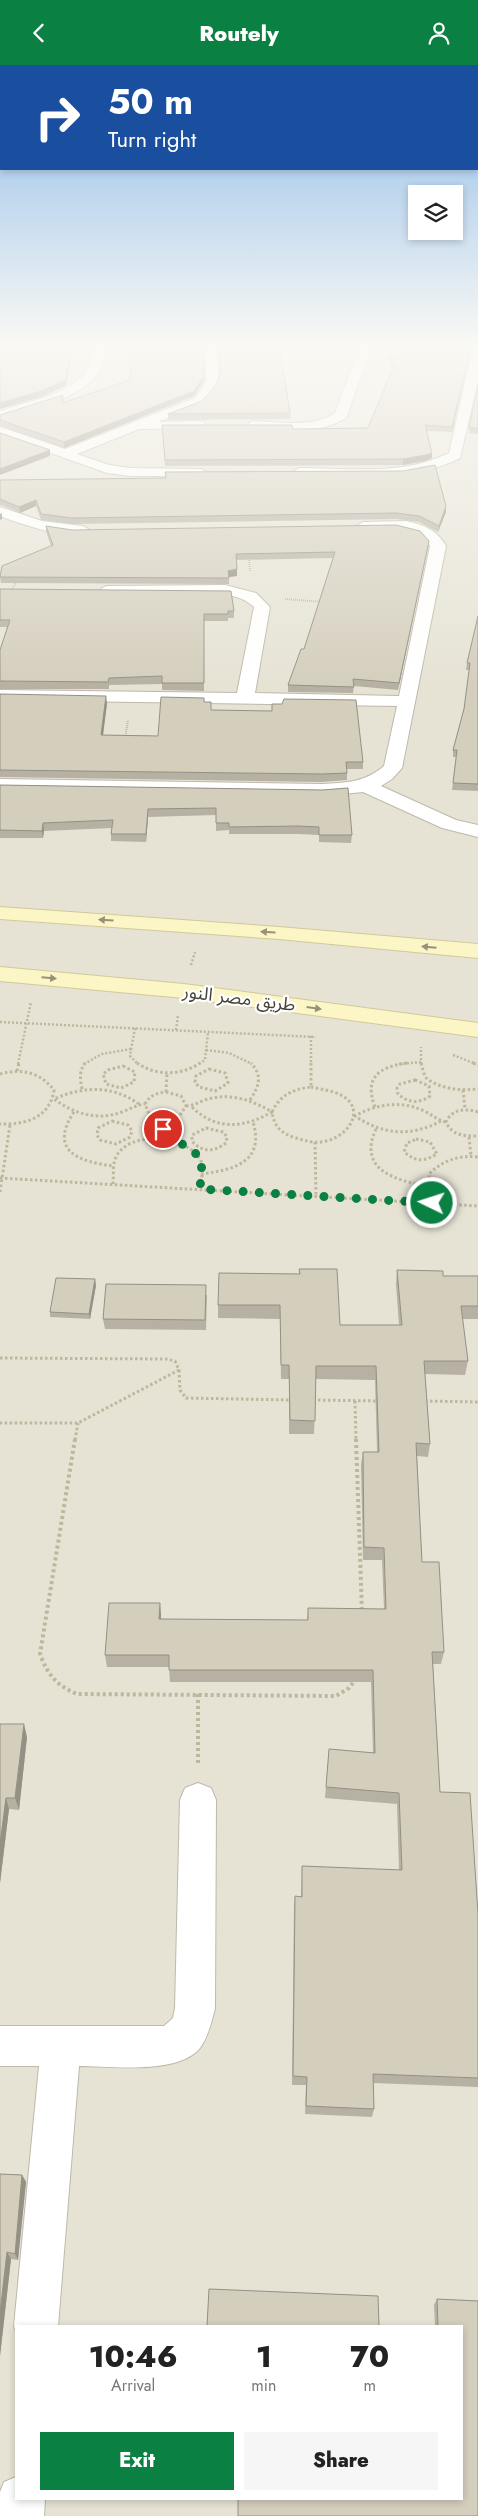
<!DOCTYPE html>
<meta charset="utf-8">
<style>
body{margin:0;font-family:Jost,"Noto Sans Arabic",sans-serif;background:#f6f6f6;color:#222;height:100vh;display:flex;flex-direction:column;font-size:19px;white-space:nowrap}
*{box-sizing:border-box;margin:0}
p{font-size:16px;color:#767676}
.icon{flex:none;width:28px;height:28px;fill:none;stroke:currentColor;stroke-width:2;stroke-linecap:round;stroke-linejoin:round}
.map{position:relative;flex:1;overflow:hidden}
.drawer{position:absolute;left:15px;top:2260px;width:448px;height:175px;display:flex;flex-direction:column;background:#fff;border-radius:0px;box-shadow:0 2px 8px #0003}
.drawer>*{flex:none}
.guide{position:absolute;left:0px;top:0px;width:479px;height:105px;box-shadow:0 2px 8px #0003;background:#1a4fa0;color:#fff;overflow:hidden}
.controls{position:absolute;left:408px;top:120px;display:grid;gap:10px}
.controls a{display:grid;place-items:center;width:55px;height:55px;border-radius:0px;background:#fff;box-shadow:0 2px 8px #0003;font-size:25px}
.pin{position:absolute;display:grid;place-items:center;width:42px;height:42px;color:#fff;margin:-21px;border:2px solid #fff;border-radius:50%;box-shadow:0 1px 5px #0007}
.me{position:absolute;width:55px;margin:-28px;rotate:274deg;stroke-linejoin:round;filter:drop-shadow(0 0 4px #0008)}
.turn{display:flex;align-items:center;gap:18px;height:105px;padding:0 25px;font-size:22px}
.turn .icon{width:65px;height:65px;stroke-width:2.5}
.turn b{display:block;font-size:35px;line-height:42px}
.eta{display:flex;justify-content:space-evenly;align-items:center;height:85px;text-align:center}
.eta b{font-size:30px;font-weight:800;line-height:35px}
.button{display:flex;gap:10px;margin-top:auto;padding:10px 25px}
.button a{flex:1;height:58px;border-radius:0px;background:#0b8043;color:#fff;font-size:20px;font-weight:800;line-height:58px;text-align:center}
.button a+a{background:#f6f6f6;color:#222}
header{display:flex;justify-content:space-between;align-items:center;height:65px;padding:0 25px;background:#0b8043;color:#fff;font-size:22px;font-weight:800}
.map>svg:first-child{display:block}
.residential{fill:#e6e3d5;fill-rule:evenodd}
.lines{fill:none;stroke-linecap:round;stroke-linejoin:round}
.street-casing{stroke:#beb9aa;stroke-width:2}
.secondary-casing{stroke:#d1c998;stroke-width:2}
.path-far3{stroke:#bfb79c;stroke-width:2;stroke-dasharray:1 1;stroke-linecap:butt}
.path-far2{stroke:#bfb79c;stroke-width:2.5;stroke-dasharray:2 2;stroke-linecap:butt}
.path-far1{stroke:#bfb79c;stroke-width:3;stroke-dasharray:2.5 2.5;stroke-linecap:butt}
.path{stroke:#bfb79c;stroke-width:4;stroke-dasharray:3 3;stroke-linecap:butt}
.street{fill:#fff;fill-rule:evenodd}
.secondary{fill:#fcf6c7;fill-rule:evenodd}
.wall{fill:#b6b1a3}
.shaded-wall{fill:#949084}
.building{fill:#d4cebd;stroke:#949084}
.oneway{fill:#979277}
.route{stroke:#0b8043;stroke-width:9;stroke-dasharray:0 16.2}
.labels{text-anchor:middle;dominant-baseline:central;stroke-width:4.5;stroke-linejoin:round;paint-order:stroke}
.street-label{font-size:18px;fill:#454136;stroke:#fff}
</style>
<header><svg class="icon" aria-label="back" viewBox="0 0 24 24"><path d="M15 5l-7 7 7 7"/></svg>Routely<svg class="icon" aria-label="person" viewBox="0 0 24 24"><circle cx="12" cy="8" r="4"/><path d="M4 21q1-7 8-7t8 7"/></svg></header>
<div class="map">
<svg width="478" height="2451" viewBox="0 0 478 2451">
<rect width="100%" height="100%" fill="#f3f1e7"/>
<!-- residential -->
<path class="residential" d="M 0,279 L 478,279 L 478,2451 L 0,2451 ZM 16,2261 L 461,2261 L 461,2434 L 16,2434 Z"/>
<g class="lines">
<!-- street casing -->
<g class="street-casing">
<g id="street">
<path d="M 93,279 L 105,279 C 105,288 105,298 100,306 C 85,332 28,347 0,354 L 0,346 C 31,335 88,328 93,289 L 0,290 L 0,282 L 93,282 Z"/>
<path d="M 205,279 L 217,279 C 224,340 209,337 158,357 L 199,356 L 204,357 L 206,360 L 204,363 L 139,364 L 77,389 L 109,400 L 130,403 L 201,404 L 208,408 L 206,411 L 130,411 L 107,408 L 0,370 L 0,362 L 65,384 L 195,333 L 206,317 Z"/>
<path d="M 361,279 L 373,279 L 346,353 C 322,368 278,370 250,363 L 248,360 L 250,357 L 255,356 C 282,357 312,363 335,348 Z"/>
<path d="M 478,284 L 478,315 L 460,393 C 410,418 353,411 299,411 L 292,407 L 299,403 C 348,403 404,411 449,388 L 472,288 Z"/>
<path d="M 0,442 L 42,456 L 83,461 L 90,465 C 80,480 15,457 0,451 Z"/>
<path d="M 406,456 C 424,460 436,464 446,481 L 402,703 L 392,714 L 381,721 L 456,755 L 478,760 L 478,772 L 442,763 L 363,727 L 322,731 L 0,726 L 0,714 L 322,719 C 345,718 366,717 384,701 L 397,641 L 0,635 L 0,625 L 237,628 L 254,542 C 245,534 237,531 225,530 L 106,531 L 98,526 L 106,521 L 225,520 L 256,528 L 270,542 L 255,628 L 399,631 L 430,481 C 414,450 366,476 356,461 L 363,457 Z"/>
<path d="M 198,1718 L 211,1723 L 216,1735 L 215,1943 C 212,1956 208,1972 200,1983 C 178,2010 111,2001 79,2001 L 58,2261 L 16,2261 L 16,2267 L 14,2261 L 39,2001 L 0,2001 L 0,1961 L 164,1961 L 173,1953 L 175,1943 L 180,1735 L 185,1723 Z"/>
<path d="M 16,2412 L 16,2434 L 45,2434 L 44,2451 L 0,2451 L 0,2427 L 4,2417 Z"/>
</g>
</g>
<!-- secondary casing -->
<g class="secondary-casing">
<g id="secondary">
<path d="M 0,842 L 279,862 L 478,879 L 478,893 L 279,874 L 0,854 Z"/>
<path d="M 0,902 L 184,919 L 478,958 L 478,972 L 184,933 L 0,916 Z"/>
</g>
</g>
<!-- path-far3 -->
<g class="path-far3">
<path d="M 249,491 L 250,507"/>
<path d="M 11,526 L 17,516"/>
<path d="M 285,534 L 323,537"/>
<path d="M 125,673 L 128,655"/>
</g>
<!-- path-far2 -->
<g class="path-far2">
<path d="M 191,900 L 195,887"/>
<path d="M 0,957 L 316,972"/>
<path d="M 135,963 L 130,991 L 138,999"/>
<path d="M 176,965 L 178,950"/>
<path d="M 311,971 L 311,999"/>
<path d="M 206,985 L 229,988 L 252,999"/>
<path d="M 453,990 L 476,999"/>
<path d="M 18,999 L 31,937"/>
<path d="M 84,999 L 102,989 L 131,984"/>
<path d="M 199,999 L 205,995 L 208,967"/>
<path d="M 399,999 L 422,997"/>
<path d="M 421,999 L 421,982"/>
</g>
<!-- path-far1 -->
<g class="path-far1">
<path d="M 137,998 C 156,1011 181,1011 200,998"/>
<path d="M 311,998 L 311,1022"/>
<path d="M 421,998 L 425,1012 C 439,1024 460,1026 478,1024"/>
<path d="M 473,998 L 478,1000"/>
<path d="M 123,1001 L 135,1007 L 134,1017 L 121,1023 L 106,1019 L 103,1009 L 108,1005 Z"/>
<path d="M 209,1004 L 225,1008 L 228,1018 L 215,1026 L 199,1022 L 195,1017 L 196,1011 Z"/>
<path d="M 17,1006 L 19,998"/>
<path d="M 0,1009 C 21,1003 40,1007 54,1025 C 50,1053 25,1060 0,1059"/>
<path d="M 415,1015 L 429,1021 L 430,1031 C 419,1039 408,1038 398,1029 L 397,1023 L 400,1019 Z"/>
<path d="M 311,1022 C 323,1025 341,1026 350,1037 C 362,1054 342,1073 326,1076 C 316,1079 306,1076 296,1073 C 282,1069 274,1062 272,1047 C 280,1030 293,1024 311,1022 Z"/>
<path d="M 82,1024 C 80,1013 79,1007 85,998"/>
<path d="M 463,1025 L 465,1044"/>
<path d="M 166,1027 L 181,1031 L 186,1041 L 180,1050 L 170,1053 L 149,1049 L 145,1039 C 150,1030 157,1028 166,1027 Z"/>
<path d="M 166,1027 L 167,1009"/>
<path d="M 250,1035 C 259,1021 263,1011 251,998"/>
<path d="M 139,1039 C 112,1020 84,1021 54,1034 C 74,1049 98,1056 122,1047 C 130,1044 136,1040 145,1039"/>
<path d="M 186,1041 C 194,1041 200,1036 208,1034 C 231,1028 252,1035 272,1047 C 244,1063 216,1066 192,1042"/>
<path d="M 375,1042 C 364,1013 378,1002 407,998"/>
<path d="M 74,1047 C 48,1086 79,1097 114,1101"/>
<path d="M 478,1047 C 465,1043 452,1044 446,1057 C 452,1071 465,1071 478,1071"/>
<path d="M 112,1056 L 128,1060 L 132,1066 L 130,1072 L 116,1079 L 100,1075 L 97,1070 L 98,1063 Z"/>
<path d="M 441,1056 C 411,1072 383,1070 355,1051 C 376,1039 402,1035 424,1046 C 432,1050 438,1055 446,1057"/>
<path d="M 206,1063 L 223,1067 L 227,1072 L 226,1078 C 214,1087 202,1088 192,1076 L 192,1070 Z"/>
<path d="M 376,1064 C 357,1106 396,1115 430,1122"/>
<path d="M 469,1072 L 471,1091"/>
<path d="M 161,1074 L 164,1054"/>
<path d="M 416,1074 L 430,1077 L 437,1089 C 423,1097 417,1097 404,1087 L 407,1078 Z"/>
<path d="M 315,1077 L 316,1131"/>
<path d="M 201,1109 C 234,1105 265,1097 253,1057"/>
<path d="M 0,1113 L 478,1141"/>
<path d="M 113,1119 C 114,1111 112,1100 116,1092 C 129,1065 185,1070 200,1094 C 205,1102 201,1115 200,1124"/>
<path d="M 0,1127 L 10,1060"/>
<path d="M 432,1138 L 429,1109 C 443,1095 459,1090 478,1092"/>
<path d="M 0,1293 L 166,1294 L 175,1296 L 179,1305 L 78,1358 L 0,1358"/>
<path d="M 179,1305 L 180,1325 L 186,1333 L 292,1335"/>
<path d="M 313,1335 L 379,1336"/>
<path d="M 355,1336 L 356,1375"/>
<path d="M 425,1336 L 478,1337"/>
<path d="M 75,1375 L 78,1358"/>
</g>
<!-- path -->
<g class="path">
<path d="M 75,1374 L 40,1589 C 47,1609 57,1621 77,1629 L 336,1631 L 349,1623 L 355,1615"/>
<path d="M 356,1374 L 362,1548"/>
<path d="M 198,1629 L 198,1701"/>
</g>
<!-- street -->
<use href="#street" class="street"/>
<!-- secondary -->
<use href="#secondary" class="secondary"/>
</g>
<!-- wall -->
<g class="wall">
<rect x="0" y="279" width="73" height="1"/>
<path d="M 470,288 L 452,367 L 427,366 L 432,393 L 425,396 L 403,400 L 165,401 L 162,360 L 293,364 L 368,363 L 393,304 L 391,304 L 392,295 L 387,295 L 387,289 Z"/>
<path d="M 220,309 L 290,348 L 290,354 L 168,355 L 168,349 L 202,336 L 216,320 Z"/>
<path d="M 204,316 L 194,331 L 64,383 L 0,361 L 0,350 L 64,335 L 63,338 Z"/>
<path d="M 478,321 L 478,369 L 469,368 L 469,363 Z"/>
<path d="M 0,415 L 446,441 L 446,447 L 438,467 L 419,457 L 396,454 L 72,459 L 41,455 L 36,441 L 20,448 L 1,440 L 0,441 Z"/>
<path d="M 46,461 L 72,465 L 429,476 L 428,482 L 398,625 L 354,621 L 353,628 L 288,627 L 288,620 L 304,584 L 333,493 L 237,495 L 237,511 L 229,512 L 229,519 L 1,518 L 0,512 L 51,481 L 46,467 Z"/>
<path d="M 0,524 L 234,546 L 234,553 L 228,553 L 228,556 L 204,556 L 204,626 L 162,625 L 162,619 L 109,620 L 109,624 L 0,624 L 0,585 L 7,562 L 0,562 Z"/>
<path d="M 478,551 L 478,726 L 452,725 L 456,692 L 453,692 L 453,685 L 464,644 L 470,605 L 466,605 L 467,598 Z"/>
<path d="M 0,629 L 107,638 L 103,670 L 158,671 L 204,637 L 211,645 L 363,697 L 363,704 L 347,704 L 347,715 L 322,717 L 0,712 Z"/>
<path d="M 0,720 L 322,725 L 352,770 L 351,778 L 319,777 L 319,770 L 298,769 L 229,769 L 229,765 L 216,766 L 216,750 L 148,752 L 146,777 L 111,776 L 111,769 L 112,763 L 44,766 L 43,773 L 0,773 Z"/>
<path d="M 299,1204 L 340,1260 L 399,1260 L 396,1219 L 397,1205 L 443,1211 L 478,1211 L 478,1254 L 462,1254 L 468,1296 L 465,1310 L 425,1309 L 430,1379 L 428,1392 L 417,1391 L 422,1497 L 444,1587 L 441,1599 L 433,1599 L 440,1727 L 478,1849 L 478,2022 L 373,2018 L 374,2044 L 372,2052 L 305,2049 L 306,2020 L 292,2020 L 294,1841 L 295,1831 L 301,1832 L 302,1801 L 399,1805 L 397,1739 L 325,1733 L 329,1684 L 373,1688 L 371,1617 L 170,1617 L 169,1602 L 107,1602 L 105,1590 L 160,1538 L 161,1554 L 307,1555 L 308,1543 L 384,1544 L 382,1495 L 363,1495 L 361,1400 L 363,1387 L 377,1387 L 375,1315 L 316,1314 L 314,1369 L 289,1369 L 289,1314 L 281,1314 L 280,1254 L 218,1253 L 218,1240 L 299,1209 Z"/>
<path d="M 96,1220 L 90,1254 L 50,1252 L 50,1247 Z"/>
<path d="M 207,1230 L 206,1265 L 105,1264 L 103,1254 Z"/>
<path d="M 0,1659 L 27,1672 L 19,1745 L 9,1744 L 0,1818 Z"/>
<path d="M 0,2109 L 22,2110 L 26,2117 L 18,2195 L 11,2194 L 0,2291 Z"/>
<path d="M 437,2234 L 478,2236 L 478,2451 L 238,2451 L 238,2434 L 461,2434 L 461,2261 L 435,2261 L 434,2240 Z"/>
</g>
<!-- shaded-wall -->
<g class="shaded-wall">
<path d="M 475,279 L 478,279 L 478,282 L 470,288 L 452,367 L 452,362 L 471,282 Z"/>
<path d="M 71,286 L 71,291 L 66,321 L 41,332 L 0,344 L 0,338 Z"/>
<path d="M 204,311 L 204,316 L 194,331 L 64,383 L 64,377 Z"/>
<path d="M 50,385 L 50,391 L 0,410 L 0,404 Z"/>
<path d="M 432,388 L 432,393 L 425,396 L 403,400 L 403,394 Z"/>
<path d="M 36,435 L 36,441 L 20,448 L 19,442 Z"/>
<path d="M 446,441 L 446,447 L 438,467 L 439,461 Z"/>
<path d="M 2,448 L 2,454 L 0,455 L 0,449 Z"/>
<path d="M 429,476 L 428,482 L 398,625 L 399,618 Z"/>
<path d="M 237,504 L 237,511 L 228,512 L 228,506 Z"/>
<path d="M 106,631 L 107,638 L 102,678 L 101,670 Z"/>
<path d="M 148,744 L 148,752 L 146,777 L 146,769 Z"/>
<path d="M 43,758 L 44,766 L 43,773 L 42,766 Z"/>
<path d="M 95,1214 L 96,1220 L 90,1254 L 89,1249 Z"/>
<path d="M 160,1538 L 161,1550 L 160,1567 L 159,1554 Z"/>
<path d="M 24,1659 L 27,1672 L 19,1745 L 15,1733 Z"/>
<path d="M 6,1733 L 9,1744 L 0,1818 L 0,1779 Z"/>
<path d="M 22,2110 L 26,2117 L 18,2195 L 15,2189 Z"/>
<path d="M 7,2187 L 11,2194 L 0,2291 L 0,2248 Z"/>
</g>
<!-- building -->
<g class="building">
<path d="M 130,279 L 203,279 L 204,311 L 194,326 L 64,377 L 0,355 L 0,350 L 63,330 L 62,338 L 130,315 Z"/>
<path d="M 219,279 L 279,279 L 290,348 L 168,349 L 202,336 L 216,320 L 220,309 Z"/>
<path d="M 390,279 L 475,279 L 471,282 L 452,362 L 425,360 L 432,388 L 426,390 L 403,394 L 165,395 L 162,360 L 292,360 L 293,364 L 300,364 L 368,363 L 395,299 L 391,298 L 394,290 L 387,289 Z"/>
<path d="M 71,286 L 66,315 L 41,326 L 0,338 L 0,287 Z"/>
<path d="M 478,321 L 478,363 L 469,363 Z"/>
<path d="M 0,368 L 50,385 L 0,404 Z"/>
<path d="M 435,400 L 446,441 L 439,461 L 419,451 L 396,448 L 72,453 L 41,449 L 36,435 L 19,442 L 0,434 L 0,415 L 166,413 L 165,407 L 403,406 Z"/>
<path d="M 396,460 L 420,466 L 429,476 L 399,618 L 353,614 L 354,622 L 288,620 L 301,584 L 304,584 L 335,487 L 236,489 L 237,504 L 228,506 L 229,513 L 0,512 L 2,501 L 53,480 L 46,461 L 72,465 Z"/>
<path d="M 0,524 L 231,526 L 234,546 L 228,546 L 228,549 L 204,549 L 204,618 L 162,618 L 162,611 L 109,613 L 108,617 L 0,616 L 0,585 L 10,555 L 0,555 Z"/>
<path d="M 478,551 L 478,719 L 453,718 L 457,685 L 453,685 L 464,644 L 470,598 L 467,598 Z"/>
<path d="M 0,629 L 106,631 L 101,670 L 158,671 L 161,632 L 204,633 L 204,637 L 211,637 L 211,645 L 272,646 L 272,639 L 282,639 L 284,634 L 356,635 L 363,697 L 346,697 L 347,708 L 322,709 L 0,705 Z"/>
<path d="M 0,720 L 322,725 L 348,723 L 352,770 L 319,770 L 319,762 L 298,761 L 229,762 L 229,758 L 216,758 L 216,743 L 148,744 L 146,769 L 111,769 L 113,755 L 43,758 L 42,766 L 0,765 Z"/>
<path d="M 299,1204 L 337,1204 L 340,1260 L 402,1260 L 397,1205 L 443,1206 L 443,1211 L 478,1211 L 478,1241 L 461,1241 L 468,1296 L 424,1296 L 430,1379 L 416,1378 L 422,1497 L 439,1497 L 444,1587 L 432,1587 L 440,1727 L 470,1728 L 478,1849 L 478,2013 L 373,2009 L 374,2044 L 306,2041 L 307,2012 L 293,2011 L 295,1831 L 302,1832 L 302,1801 L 402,1805 L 399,1728 L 326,1722 L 329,1684 L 375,1688 L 373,1605 L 169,1605 L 169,1590 L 105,1590 L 109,1538 L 160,1538 L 159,1554 L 308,1555 L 308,1543 L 386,1544 L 384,1483 L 364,1482 L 363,1387 L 379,1387 L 376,1301 L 316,1301 L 315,1356 L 290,1355 L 289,1300 L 281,1300 L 280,1240 L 218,1240 L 219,1208 L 300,1209 Z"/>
<path d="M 56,1213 L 95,1214 L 89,1249 L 50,1247 Z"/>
<path d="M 106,1219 L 206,1220 L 205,1255 L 103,1254 Z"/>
<path d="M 0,1659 L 24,1659 L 15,1733 L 6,1733 L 0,1779 Z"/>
<path d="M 0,2109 L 22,2110 L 15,2189 L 7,2187 L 0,2248 Z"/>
<path d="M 209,2224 L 378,2231 L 379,2261 L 207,2261 Z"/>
<path d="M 437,2234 L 478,2236 L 478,2451 L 238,2451 L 238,2434 L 461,2434 L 461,2261 L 438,2261 Z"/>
</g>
<!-- one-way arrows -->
<defs><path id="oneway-solid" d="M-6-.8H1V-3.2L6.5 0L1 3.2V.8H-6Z" transform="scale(1.25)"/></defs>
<g class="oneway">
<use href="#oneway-solid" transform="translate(106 855) rotate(-176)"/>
<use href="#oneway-solid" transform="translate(268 867) rotate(-176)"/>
<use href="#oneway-solid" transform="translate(429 882) rotate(-175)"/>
<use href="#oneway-solid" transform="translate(49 913) rotate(5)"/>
<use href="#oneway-solid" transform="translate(314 943) rotate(8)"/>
</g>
<!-- sky -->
<linearGradient id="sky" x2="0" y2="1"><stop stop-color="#8dbbea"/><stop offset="0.45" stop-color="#faf9f4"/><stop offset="1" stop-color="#faf9f4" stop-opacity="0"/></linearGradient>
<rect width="478" height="623" fill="url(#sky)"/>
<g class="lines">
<!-- route -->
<path class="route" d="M 163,1064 L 161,1074 C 179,1076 191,1081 202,1096 L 200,1124 L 432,1138"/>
</g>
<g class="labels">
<!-- street labels -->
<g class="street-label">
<text transform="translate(239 933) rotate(7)">طريق مصر النور</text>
</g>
</g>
</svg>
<div class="controls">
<a><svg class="icon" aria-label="layers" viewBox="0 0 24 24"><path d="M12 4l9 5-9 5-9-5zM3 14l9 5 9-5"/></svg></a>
</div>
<div class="pin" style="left:163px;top:1064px;background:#d93025"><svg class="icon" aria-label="arrive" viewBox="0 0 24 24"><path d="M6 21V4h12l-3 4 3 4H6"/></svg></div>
<svg class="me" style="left:432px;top:1138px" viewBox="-20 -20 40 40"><circle r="17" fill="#0b8043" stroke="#fff" stroke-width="3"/><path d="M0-11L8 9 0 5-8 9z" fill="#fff"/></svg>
<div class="guide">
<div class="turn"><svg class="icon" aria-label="right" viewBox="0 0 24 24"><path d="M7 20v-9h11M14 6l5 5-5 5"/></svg><div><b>50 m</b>Turn right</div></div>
</div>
<section class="drawer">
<div class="eta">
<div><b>10:46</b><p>Arrival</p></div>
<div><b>1</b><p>min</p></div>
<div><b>70</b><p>m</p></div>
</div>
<div class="button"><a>Exit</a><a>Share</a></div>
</section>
</div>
